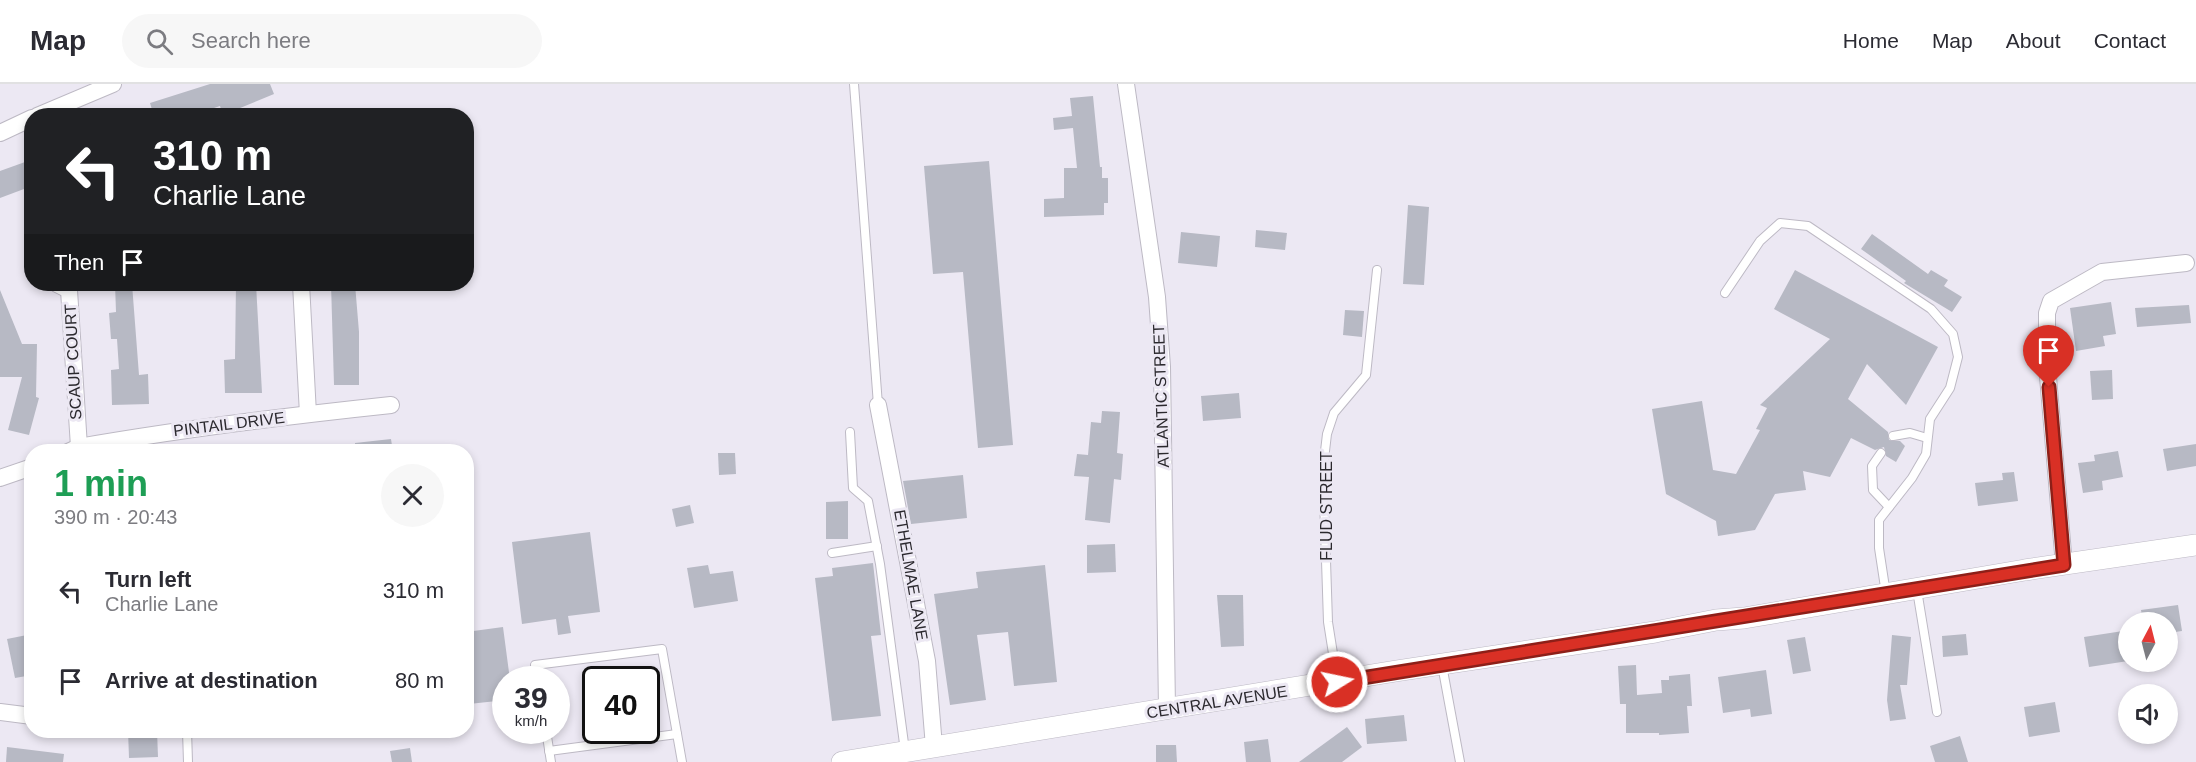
<!DOCTYPE html>
<meta charset="utf-8">
<style>
body{margin:0;font-family:Helvetica,sans-serif;background:#f7f7f7;color:#2b2b33;height:100vh;display:flex;flex-direction:column;font-size:22px;white-space:nowrap}
*{box-sizing:border-box;margin:0}
p{font-size:20px;color:#7c7c81}
.icon{flex:none;width:33px;height:33px;fill:none;stroke:currentColor;stroke-width:2;stroke-linecap:round;stroke-linejoin:round}
.map{position:relative;flex:1;overflow:hidden}
.sheet{position:absolute;left:24px;top:360px;width:450px;height:294px;display:flex;flex-direction:column;background:#fff;border-radius:24px;box-shadow:0 3px 9px #0003}
.sheet>*{flex:none}
.banner{position:absolute;left:24px;top:24px;width:450px;height:183px;border-radius:24px;box-shadow:0 3px 9px #0003;background:#202124;color:#fff;overflow:hidden}
.needle{width:39px;rotate:7deg}
.buttons{position:absolute;left:2118px;top:528px;display:grid;gap:12px}
.buttons a{display:grid;place-items:center;width:60px;height:60px;border-radius:50%;background:#fff;box-shadow:0 3px 9px #0003;font-size:30px}
.speed{position:absolute;left:492px;top:582px;display:flex;gap:12px;font-size:30px;font-weight:700;text-align:center}
.speed>*{display:grid;place-content:center;width:78px;height:78px;border-radius:50%;background:#fff;box-shadow:0 3px 9px #0003;line-height:1}
.speed small{font-size:15px;font-weight:400}
.speed .limit{border:3px solid #111;border-radius:9px;background:#fff;color:#111}
.pin{position:absolute;display:grid;place-items:center;width:51px;height:51px;color:#fff;margin:-62px -26px;border-radius:50% 50% 50% 0;rotate:-45deg;box-shadow:0 0 6px #0007}
.pin .icon{rotate:45deg}
.me{position:absolute;width:66px;margin:-33px;rotate:80deg;stroke-linejoin:round;filter:drop-shadow(0 0 4px #0008)}
.turn{display:flex;align-items:center;gap:21px;height:126px;padding:0 30px;font-size:27px}
.turn .icon{width:78px;height:78px;stroke-width:2.5}
.turn b{display:block;font-size:42px;line-height:51px}
.then{display:flex;align-items:center;height:57px;padding:0 30px;background:#0003;gap:12px;font-size:22px}
.round{display:grid;place-items:center;flex:none;width:63px;height:63px;border-radius:32px;background:#f7f7f7}
.overview{display:flex;align-items:center;justify-content:space-between;height:102px;padding:0 30px}
h1{font-size:36px;font-weight:800;line-height:45px;color:#1e9e55}
ul{padding:0;list-style:none}
li{display:flex;align-items:center;gap:18px;height:90px;padding:0 30px}
li div{flex:1}
li b{display:block;font-size:22px}
li em{font-style:normal}
header{display:flex;align-items:center;gap:36px;box-sizing:border-box;height:84px;padding:0 30px;background:#fff;border-bottom:2px solid #e1e1e2}
header strong{font-size:28px}
nav{display:flex;gap:33px;margin-inline-start:auto;font-size:21px}
.search{width:420px;height:54px;background:#f7f7f7;display:flex;align-items:center;gap:15px;box-sizing:border-box;padding:0 21px;border-radius:33px;color:#7c7c81;font-size:22px}
.map>svg:first-child{display:block}
.building{fill:#b7b9c4}
.lines{fill:none;stroke-linecap:round;stroke-linejoin:round}
.service-casing{stroke:#bdb9c4;stroke-width:10}
.minor-casing{stroke:#bdb9c4;stroke-width:18}
.tertiary-casing{stroke:#bdb9c4;stroke-width:22}
.service{stroke:#fff;stroke-width:8}
.minor{stroke:#fff;stroke-width:16}
.tertiary{stroke:#fff;stroke-width:21}
.route-casing{stroke:#8d1f18;stroke-width:15}
.route{stroke:#d93025;stroke-width:10}
.labels{text-anchor:middle;dominant-baseline:central;stroke-width:6;stroke-linejoin:round;paint-order:stroke}
.street-label{font-size:16px;fill:#2b292e;stroke:#ece8f3}
</style>
<header>
<strong>Map</strong>
<div class="search"><svg class="icon" aria-label="search" viewBox="0 0 24 24"><circle cx="10" cy="10" r="6"/><path d="M15 15l6 6"/></svg>Search here</div>
<nav><a>Home</a><a>Map</a><a>About</a><a>Contact</a></nav>
</header>
<div class="map">
<svg width="2196" height="678" viewBox="0 0 2196 678">
<rect width="100%" height="100%" fill="#ece8f3"/>
<!-- building -->
<g class="building">
<path d="M 210,0 L 270,0 L 274,10 L 223,31 L 220,22 L 190,32 L 154,32 L 150,19 Z"/>
<path d="M 1093,12 L 1100,83 L 1102,83 L 1102,94 L 1108,94 L 1108,119 L 1104,119 L 1104,131 L 1044,133 L 1044,115 L 1064,114 L 1064,84 L 1077,84 L 1073,44 L 1054,46 L 1053,34 L 1072,32 L 1070,14 Z"/>
<path d="M 989,77 L 1013,361 L 978,364 L 963,188 L 933,190 L 924,82 Z"/>
<path d="M 25,78 L 32,102 L 0,114 L 0,87 Z"/>
<path d="M 1408,121 L 1429,123 L 1424,201 L 1403,200 Z"/>
<path d="M 1256,146 L 1287,149 L 1285,166 L 1255,163 Z"/>
<path d="M 1181,148 L 1220,152 L 1217,183 L 1178,179 Z"/>
<path d="M 1872,150 L 1928,190 L 1931,186 L 1948,196 L 1944,202 L 1962,213 L 1952,228 L 1904,199 L 1906,197 L 1861,165 Z"/>
<path d="M 1795,186 L 1938,263 L 1906,321 L 1867,280 L 1848,315 L 1888,348 L 1889,356 L 1900,357 L 1905,362 L 1896,378 L 1886,372 L 1884,363 L 1875,366 L 1851,354 L 1830,393 L 1803,387 L 1806,406 L 1775,410 L 1755,446 L 1718,452 L 1716,437 L 1666,410 L 1652,325 L 1702,317 L 1713,386 L 1736,390 L 1760,346 L 1756,345 L 1767,324 L 1760,321 L 1830,255 L 1774,225 Z"/>
<path d="M 115,200 L 132,200 L 139,291 L 148,290 L 149,320 L 112,321 L 111,286 L 119,285 L 117,255 L 111,255 L 109,229 L 116,228 Z"/>
<path d="M 236,200 L 256,200 L 262,309 L 225,309 L 224,276 L 235,275 Z"/>
<path d="M 331,200 L 355,200 L 359,248 L 359,301 L 334,301 Z"/>
<path d="M 0,206 L 22,260 L 37,260 L 36,313 L 39,314 L 29,351 L 8,346 L 22,293 L 0,293 Z"/>
<path d="M 2111,218 L 2116,250 L 2103,252 L 2105,262 L 2076,267 L 2070,224 Z"/>
<path d="M 2189,221 L 2191,239 L 2137,243 L 2135,224 Z"/>
<path d="M 1345,226 L 1364,227 L 1362,253 L 1343,251 Z"/>
<path d="M 2112,286 L 2113,315 L 2092,316 L 2090,287 Z"/>
<path d="M 1239,309 L 1241,334 L 1203,337 L 1201,312 Z"/>
<path d="M 1102,327 L 1120,328 L 1117,369 L 1123,370 L 1121,396 L 1114,395 L 1110,439 L 1085,436 L 1089,393 L 1074,392 L 1077,370 L 1088,371 L 1091,338 L 1101,339 Z"/>
<path d="M 391,355 L 393,368 L 355,368 L 355,359 Z"/>
<path d="M 2196,360 L 2196,382 L 2167,387 L 2163,365 Z"/>
<path d="M 2118,367 L 2123,393 L 2102,397 L 2103,406 L 2083,409 L 2078,379 L 2095,377 L 2094,371 Z"/>
<path d="M 718,369 L 735,369 L 736,390 L 719,391 Z"/>
<path d="M 2014,388 L 2018,417 L 1978,422 L 1975,399 L 2003,396 L 2002,389 Z"/>
<path d="M 963,391 L 967,434 L 911,440 L 903,397 Z"/>
<path d="M 848,417 L 848,455 L 826,455 L 826,418 Z"/>
<path d="M 690,421 L 694,439 L 676,443 L 672,425 Z"/>
<path d="M 590,448 L 600,528 L 568,532 L 571,549 L 558,551 L 556,535 L 522,540 L 512,458 Z"/>
<path d="M 1115,460 L 1116,488 L 1087,489 L 1087,461 Z"/>
<path d="M 873,479 L 881,551 L 871,552 L 881,632 L 832,637 L 815,494 L 833,492 L 832,484 Z"/>
<path d="M 708,481 L 710,490 L 733,487 L 738,517 L 694,524 L 687,484 Z"/>
<path d="M 1045,481 L 1057,598 L 1014,602 L 1008,548 L 977,551 L 986,616 L 950,621 L 934,510 L 978,504 L 976,488 Z"/>
<path d="M 1217,511 L 1243,511 L 1244,562 L 1221,563 Z"/>
<path d="M 2178,521 L 2182,547 L 2168,549 L 2168,538 L 2143,538 L 2141,526 Z"/>
<path d="M 503,543 L 510,596 L 506,596 L 506,616 L 469,620 L 466,548 Z"/>
<path d="M 2123,547 L 2128,577 L 2089,583 L 2084,553 Z"/>
<path d="M 1966,550 L 1968,571 L 1943,573 L 1942,552 Z"/>
<path d="M 27,551 L 32,591 L 15,594 L 7,555 Z"/>
<path d="M 1892,551 L 1911,553 L 1907,601 L 1900,601 L 1906,635 L 1890,637 L 1887,616 Z"/>
<path d="M 1805,553 L 1811,587 L 1793,590 L 1787,556 Z"/>
<path d="M 1636,581 L 1637,611 L 1662,609 L 1661,596 L 1669,596 L 1669,592 L 1690,590 L 1692,622 L 1687,622 L 1689,649 L 1659,651 L 1659,649 L 1626,649 L 1626,620 L 1620,620 L 1618,582 Z"/>
<path d="M 1766,586 L 1772,630 L 1751,633 L 1750,625 L 1723,629 L 1718,593 Z"/>
<path d="M 2055,618 L 2060,648 L 2029,653 L 2024,623 Z"/>
<path d="M 1404,631 L 1407,657 L 1367,660 L 1365,635 Z"/>
<path d="M 1347,643 L 1362,663 L 1342,678 L 1299,678 Z"/>
<path d="M 128,646 L 157,646 L 158,673 L 129,674 Z"/>
<path d="M 1960,652 L 1968,678 L 1935,678 L 1930,662 Z"/>
<path d="M 1268,655 L 1271,678 L 1246,678 L 1244,658 Z"/>
<path d="M 1156,661 L 1176,661 L 1177,678 L 1156,678 Z"/>
<path d="M 7,663 L 64,670 L 63,678 L 6,678 Z"/>
<path d="M 410,664 L 412,678 L 392,678 L 390,667 Z"/>
</g>
<g class="lines">
<!-- service casing -->
<g class="service-casing">
<g id="service">
<path d="M 854,0 L 878,321"/>
<path d="M 1725,209 L 1760,157 L 1780,139 L 1808,142 L 1931,225 L 1953,250 L 1958,273 L 1950,304 L 1930,335 L 1926,370 L 1912,394 L 1879,436 L 1879,464 L 1886,510"/>
<path d="M 850,348 L 853,404 L 868,417 L 880,480 L 905,667"/>
<path d="M 1893,352 L 1910,349 L 1927,354"/>
<path d="M 1881,369 L 1872,382 L 1873,406 L 1889,423"/>
<path d="M 832,469 L 877,462"/>
<path d="M 1917,506 L 1937,628"/>
<path d="M 1442,581 L 1460,678"/>
<path d="M 1337,595 L 1328,538 L 1323,384 L 1327,350 L 1334,329 L 1366,291 L 1377,186"/>
<path d="M 537,596 L 535,581 L 662,565 L 682,678"/>
<path d="M 187,646 L 188,678"/>
<path d="M 546,646 L 551,678"/>
<path d="M 549,667 L 677,650"/>
</g>
</g>
<!-- minor casing -->
<g class="minor-casing">
<g id="minor">
<path d="M 1126,0 L 1157,213 L 1162,283 L 1167,625"/>
<path d="M 37,32 L 113,0"/>
<path d="M 0,49 L 32,34"/>
<path d="M 57,200 L 69,206 L 79,363"/>
<path d="M 301,200 L 308,330"/>
<path d="M 878,321 L 927,577 L 934,663"/>
<path d="M 68,368 L 79,363 C 182,345 287,332 391,321"/>
<path d="M 0,394 L 32,383"/>
<path d="M 2064,481 L 2047,281 L 2047,229 L 2051,217 L 2102,188 L 2186,179"/>
<path d="M 0,628 L 32,632"/>
</g>
</g>
<!-- tertiary casing -->
<g class="tertiary-casing">
<path id="tertiary" d="M 842,678 L 1396,587 L 1655,548 L 1716,536 L 1744,534 L 2025,486 L 2196,461"/>
</g>
<!-- service -->
<use href="#service" class="service"/>
<!-- minor -->
<use href="#minor" class="minor"/>
<!-- tertiary -->
<use href="#tertiary" class="tertiary"/>
</g>
<g class="lines">
<!-- route casing -->
<g class="route-casing">
<path id="route" d="M 1337,598 L 2064,481 L 2049,303"/>
</g>
<!-- route -->
<use href="#route" class="route"/>
</g>
<g class="labels">
<!-- street labels -->
<g class="street-label">
<text transform="translate(73 278) rotate(-93)">SCAUP COURT</text>
<text transform="translate(1161 312) rotate(-92)">ATLANTIC STREET</text>
<text transform="translate(229 340) rotate(-7)">PINTAIL DRIVE</text>
<text transform="translate(1326 422) rotate(-90)">FLUD STREET</text>
<text transform="translate(911 491) rotate(80)">ETHELMAE LANE</text>
<text transform="translate(1217 618) rotate(-9)">CENTRAL AVENUE</text>
</g>
</g>
</svg>
<div class="buttons">
<a><svg class="needle" viewBox="-14 -14 28 28"><path d="M0-13l5 13h-10z" fill="#e53935"/><path d="M0 13l5-13h-10z" fill="#7c7c81"/></svg></a>
<a><svg class="icon" aria-label="sound" viewBox="0 0 24 24"><path d="M4 9h4l5-4v14l-5-4H4zM17 9q2 3 0 6"/></svg></a>
</div>
<div class="speed"><div>39<small>km/h</small></div><div class="limit">40</div></div>
<div class="pin" style="left:2049px;top:303px;background:#d93025"><svg class="icon" aria-label="arrive" viewBox="0 0 24 24"><path d="M6 21V4h12l-3 4 3 4H6"/></svg></div>
<svg class="me" style="left:1337px;top:598px" viewBox="-20 -20 40 40"><circle r="17" fill="#d93025" stroke="#fff" stroke-width="3"/><path d="M0-11L8 9 0 5-8 9z" fill="#fff"/></svg>
<div class="banner">
<div class="turn"><svg class="icon" aria-label="left" viewBox="0 0 24 24"><path d="M17 20v-9H6M10 6l-5 5 5 5"/></svg><div><b>310 m</b>Charlie Lane</div></div>
<div class="then">Then<svg class="icon" aria-label="arrive" viewBox="0 0 24 24"><path d="M6 21V4h12l-3 4 3 4H6"/></svg></div>
</div>
<section class="sheet">
<div class="overview"><div><h1>1 min</h1><p>390 m · 20:43</p></div><a class="round"><svg class="icon" aria-label="close" viewBox="0 0 24 24"><path d="M6 6l12 12M18 6L6 18"/></svg></a></div>
<ul>
<li><svg class="icon" aria-label="left" viewBox="0 0 24 24"><path d="M17 20v-9H6M10 6l-5 5 5 5"/></svg><div><b>Turn left</b><p>Charlie Lane</p></div><em>310 m</em></li>
<li><svg class="icon" aria-label="arrive" viewBox="0 0 24 24"><path d="M6 21V4h12l-3 4 3 4H6"/></svg><div><b>Arrive at destination</b></div><em>80 m</em></li>
</ul>
</section>
</div>
